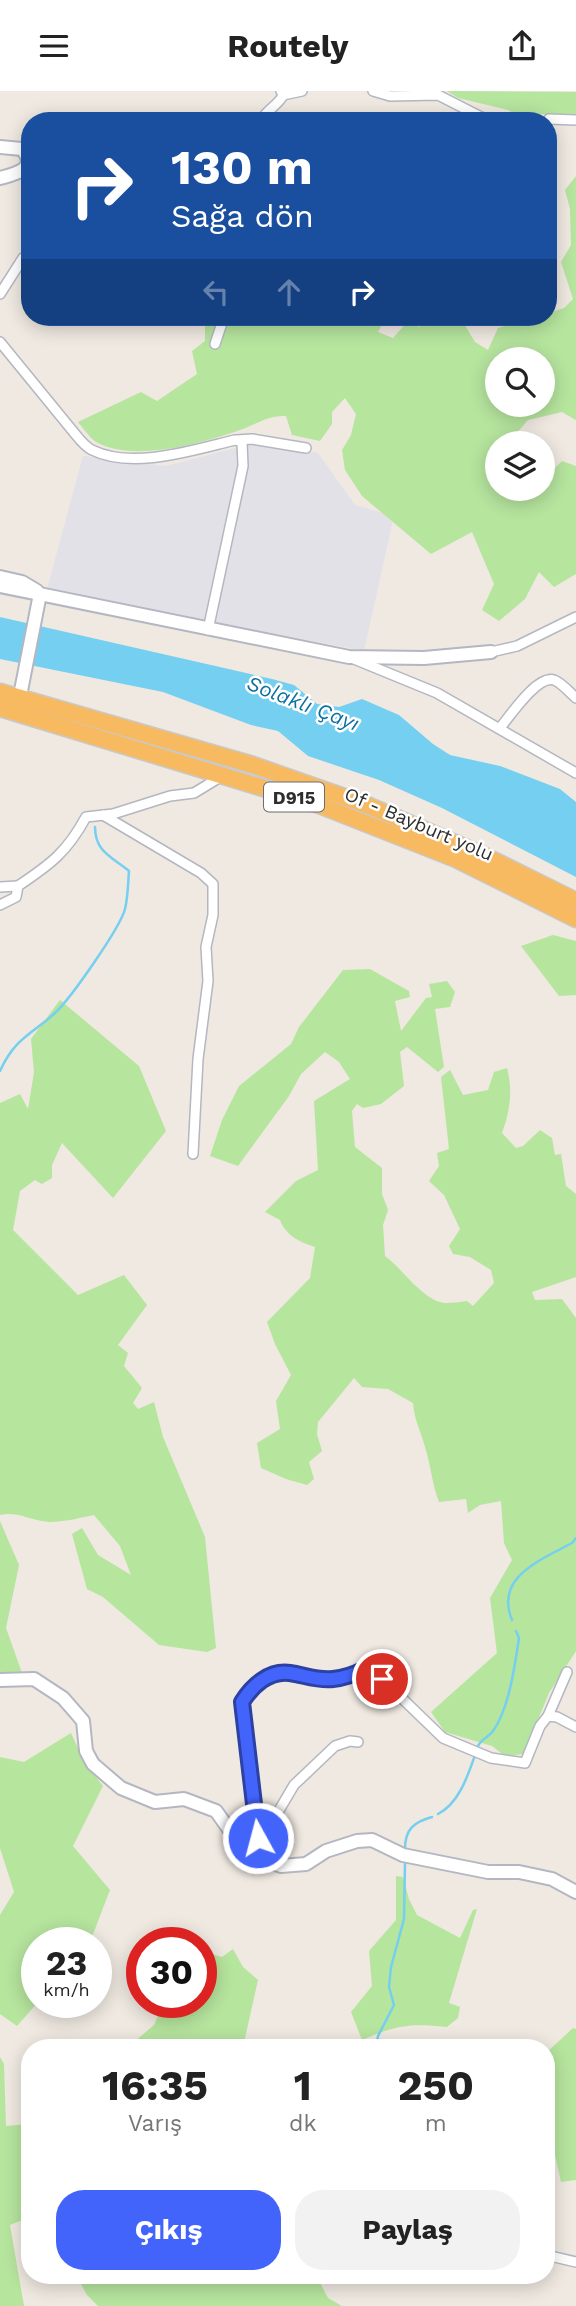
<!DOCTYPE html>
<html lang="tr">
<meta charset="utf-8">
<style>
body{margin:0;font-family:"Work Sans",sans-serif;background:#f2f2f2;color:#222;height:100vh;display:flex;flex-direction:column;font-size:26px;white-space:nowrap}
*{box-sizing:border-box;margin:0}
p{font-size:23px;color:#767676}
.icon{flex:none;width:38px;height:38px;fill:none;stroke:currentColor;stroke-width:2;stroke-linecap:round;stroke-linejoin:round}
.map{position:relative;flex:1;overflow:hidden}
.sheet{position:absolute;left:21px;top:1948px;width:534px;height:245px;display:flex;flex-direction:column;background:#fff;border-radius:28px;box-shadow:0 4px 18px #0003}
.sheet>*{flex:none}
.guide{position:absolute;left:21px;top:21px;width:536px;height:214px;border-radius:28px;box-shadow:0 4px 18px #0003;background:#1a4fa0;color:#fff;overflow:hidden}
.fabs{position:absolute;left:485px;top:256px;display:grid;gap:14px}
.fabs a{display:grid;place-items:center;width:70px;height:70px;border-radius:50%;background:#fff;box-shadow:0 4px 18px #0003;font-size:35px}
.speed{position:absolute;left:21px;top:1836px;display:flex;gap:14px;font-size:35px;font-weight:700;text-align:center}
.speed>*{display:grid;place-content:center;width:91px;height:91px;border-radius:50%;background:#fff;box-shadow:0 4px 18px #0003;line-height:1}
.speed small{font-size:18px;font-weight:400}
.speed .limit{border:10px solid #d22;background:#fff;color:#111}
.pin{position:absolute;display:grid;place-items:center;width:60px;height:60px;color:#fff;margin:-30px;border:4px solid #fff;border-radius:50%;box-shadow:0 2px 7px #0007}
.me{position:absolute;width:77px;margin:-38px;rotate:353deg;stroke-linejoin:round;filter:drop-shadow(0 0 5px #0008)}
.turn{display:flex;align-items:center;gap:24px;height:147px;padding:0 35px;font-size:32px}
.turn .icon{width:91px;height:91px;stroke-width:2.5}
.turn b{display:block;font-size:49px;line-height:60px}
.lanes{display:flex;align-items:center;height:66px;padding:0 35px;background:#0003;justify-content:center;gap:35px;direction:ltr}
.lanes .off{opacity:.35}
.eta{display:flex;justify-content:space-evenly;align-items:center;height:119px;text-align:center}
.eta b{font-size:42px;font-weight:700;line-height:49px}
.action{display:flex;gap:14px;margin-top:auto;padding:14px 35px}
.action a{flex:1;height:80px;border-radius:28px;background:#4264fb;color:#fff;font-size:28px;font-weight:700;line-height:80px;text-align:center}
.action a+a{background:#f2f2f2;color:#222}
header{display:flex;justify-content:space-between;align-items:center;height:91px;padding:0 35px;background:#fff;font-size:32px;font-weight:700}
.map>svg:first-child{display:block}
.industrial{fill:#e3e1e8}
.green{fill:#b6e59e;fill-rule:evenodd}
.water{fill:#75cff0}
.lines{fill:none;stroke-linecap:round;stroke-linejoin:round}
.stream{stroke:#75cff0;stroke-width:2.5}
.minor-casing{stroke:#b4b7c1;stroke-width:12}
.tertiary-casing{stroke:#b4b7c1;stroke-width:16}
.secondary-casing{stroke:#b4b7c1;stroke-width:16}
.trunk-casing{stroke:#c9c9c9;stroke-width:19}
.minor{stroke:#fff;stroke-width:9}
.tertiary{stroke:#fff;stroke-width:12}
.secondary{stroke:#fff;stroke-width:12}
.trunk{stroke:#f8ba60;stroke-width:16}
.route-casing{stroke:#2b41a3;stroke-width:18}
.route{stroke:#4264fb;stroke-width:12}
.labels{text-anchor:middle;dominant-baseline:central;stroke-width:5;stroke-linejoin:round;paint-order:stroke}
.shield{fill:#fff;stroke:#6d6d6d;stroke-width:2}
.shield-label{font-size:18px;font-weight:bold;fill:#2e2e2e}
.street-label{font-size:19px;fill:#2e2e2e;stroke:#fff}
.water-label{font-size:21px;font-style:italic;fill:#0d6fa3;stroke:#fff}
</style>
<header><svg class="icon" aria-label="menu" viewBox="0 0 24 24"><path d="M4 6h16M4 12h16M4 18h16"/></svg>Routely<svg class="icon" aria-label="share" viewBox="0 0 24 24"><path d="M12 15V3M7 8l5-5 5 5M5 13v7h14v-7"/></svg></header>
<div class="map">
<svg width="576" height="2215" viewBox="0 0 576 2215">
<rect width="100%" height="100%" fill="#efe9e1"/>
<!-- industrial -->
<path class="industrial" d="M 251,353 L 318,362 L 355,414 L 394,425 L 364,560 L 47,498 L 83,365 L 166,375 Z"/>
<!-- green -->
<g class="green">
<path d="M 447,0 L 576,1 L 576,23 L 540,23 L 518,25 L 508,19 L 458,7 Z"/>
<path d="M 576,85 L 576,329 L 562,321 L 528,329 L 508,352 L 497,352 L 497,397 L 542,397 L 543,389 L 562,370 L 576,375 L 576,483 L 554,496 L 539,481 L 525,508 L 499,530 L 482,519 L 494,493 L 472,441 L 431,463 L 362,405 L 345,379 L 342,359 L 351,344 L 356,323 L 345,307 L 332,321 L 332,333 L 320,350 L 292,344 L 286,325 C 268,324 257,333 240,339 C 203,352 133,372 96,351 C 90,347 83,337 78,331 L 141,301 L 157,310 L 197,283 L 192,260 L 205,250 L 205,234 L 236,226 L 297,226 L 342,232 L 346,226 L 386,226 L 378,241 L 393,247 L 408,230 L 419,236 L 435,226 L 460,226 L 475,251 L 488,259 L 498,237 L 535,226 L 548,226 L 548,222 L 564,217 L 573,208 L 561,171 L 571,154 L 570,118 L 565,99 ZM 497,268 L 542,268 L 542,313 L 497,313 Z"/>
<path d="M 553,844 L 576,850 L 576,904 L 559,905 L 521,855 Z"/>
<path d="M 370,878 L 409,900 L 410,906 L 395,910 L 401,940 L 426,907 L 432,906 L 429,893 L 447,890 L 455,901 L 450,916 L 435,918 L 444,976 L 438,981 L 407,956 L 400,961 L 404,995 L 381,1013 L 363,1017 L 357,1013 L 352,1020 L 355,1056 L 382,1077 L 382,1103 L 388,1119 L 383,1134 L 385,1165 C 402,1177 423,1210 445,1212 C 452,1212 460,1211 467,1210 L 473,1215 L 494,1192 L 491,1179 L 470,1166 L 453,1163 L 449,1155 L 460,1138 L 444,1104 L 429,1090 L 439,1075 L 437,1062 L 449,1058 L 441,986 L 450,979 L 463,1004 L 488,999 L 494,981 L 507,977 C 513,1000 510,1020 502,1042 L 516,1057 L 523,1055 L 540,1039 L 552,1047 L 555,1064 L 561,1063 L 566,1095 L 576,1103 L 576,1186 L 532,1201 L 535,1209 L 562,1208 L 576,1227 L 576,1560 L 549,1602 L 524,1663 L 505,1665 L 492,1655 L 445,1641 L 431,1621 L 497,1562 L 490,1507 L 512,1469 L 504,1452 L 501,1410 L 480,1414 L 468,1422 L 466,1408 L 439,1411 C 432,1393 431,1375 425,1356 C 421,1341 414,1328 413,1312 L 388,1298 L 362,1296 L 354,1287 L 318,1331 L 317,1343 L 322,1360 L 309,1371 L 314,1388 L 307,1394 L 286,1388 L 261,1377 L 257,1352 L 280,1338 L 276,1310 L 291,1284 L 275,1253 L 267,1231 L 310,1187 L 315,1156 C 300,1151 286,1145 280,1129 L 265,1121 L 296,1090 L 318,1079 L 314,1010 L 350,988 L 339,971 L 325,961 L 301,983 L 289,1005 L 238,1075 L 210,1065 L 222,1029 L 239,995 L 291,953 L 299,936 L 343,879 Z"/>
<path d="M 60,909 L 139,975 L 166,1040 L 113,1107 L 62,1052 L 52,1074 L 52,1087 L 42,1093 L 35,1089 L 20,1100 L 13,1139 L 78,1204 L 124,1184 L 147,1214 L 118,1254 L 128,1262 L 124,1275 L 142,1297 L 133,1312 L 138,1318 L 154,1311 L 163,1346 L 205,1446 L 216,1557 L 207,1561 L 159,1554 L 103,1506 L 87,1498 L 72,1443 L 82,1437 L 98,1464 L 131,1484 L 120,1455 L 94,1424 C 79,1427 65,1431 49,1431 C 31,1430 18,1420 0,1424 L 0,1012 L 20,1003 L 28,1018 L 34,981 L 31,948 Z"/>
<path d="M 0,1430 L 19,1474 L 6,1537 L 22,1582 L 0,1583 Z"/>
<path d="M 71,1642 L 85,1672 L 103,1695 L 73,1755 L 110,1799 L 90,1851 L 37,1852 L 38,1911 L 17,1935 L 0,1923 L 0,1824 L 14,1801 L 0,1757 L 0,1666 L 24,1671 Z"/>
<path d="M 396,1785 L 403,1786 L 409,1808 L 417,1824 L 460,1847 L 473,1819 L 477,1818 L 449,1912 L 460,1916 L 458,1927 L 447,1936 C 409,1932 397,1934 362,1949 L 351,1921 L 372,1895 L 369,1860 L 396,1829 Z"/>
<path d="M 233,1858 L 243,1876 L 258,1889 L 243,1956 L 178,1956 L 179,1948 L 169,1956 L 128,1956 L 154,1934 L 164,1911 L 201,1911 L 201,1860 L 222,1866 Z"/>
<path d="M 573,1937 L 576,1938 L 576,2089 L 561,2091 L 546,2023 L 546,1962 Z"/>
<path d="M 0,1966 L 4,1973 L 6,2035 L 30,2033 L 30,2126 L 10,2134 L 24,2215 L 0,2215 Z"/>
<path d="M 76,2184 L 304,2184 L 318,2188 L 328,2207 L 342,2215 L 98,2215 L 87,2204 Z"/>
</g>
<!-- water -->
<path class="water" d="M 0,526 L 272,588 L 294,594 L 317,613 L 339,616 L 362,608 L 399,624 L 433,653 L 450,664 L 500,675 L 560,698 L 576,711 L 576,786 L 442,717 L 379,689 L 308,665 L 278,640 L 251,634 L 163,601 L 0,568 Z"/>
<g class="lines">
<!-- stream -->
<g class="stream">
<path d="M 0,980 C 15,947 31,944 55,922 C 71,907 120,837 125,818 C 128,806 128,792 129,780 C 112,766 95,761 95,736"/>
<path d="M 512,1529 C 494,1486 541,1469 572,1452 L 576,1447"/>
<path d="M 478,1655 C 481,1648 489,1646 493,1640 C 509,1618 515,1574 519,1547 L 516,1540"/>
<path d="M 438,1723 C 458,1713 467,1687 474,1667"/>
<path d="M 405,1758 C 405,1738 414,1731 432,1726"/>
<path d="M 376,1956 L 378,1945 L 394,1914 L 389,1896 L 391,1876 L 404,1828 L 405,1772"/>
</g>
<!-- minor casing -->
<g class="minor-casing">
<g id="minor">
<path d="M 373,0 L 390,5 L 438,4 L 489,30"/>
<path d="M 283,4 L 302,0"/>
<path d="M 266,30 L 264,25 C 270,17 280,12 283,4 L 281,0"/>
<path d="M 548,31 L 549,28 L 576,29"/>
<path d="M 0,203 L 23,167 L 30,163"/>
<path d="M 0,251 L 76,344 C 80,349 86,356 92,359 C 133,379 193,359 235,349 L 242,351 L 243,375 L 208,539"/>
<path d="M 215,253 L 224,226"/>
<path d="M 237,349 L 252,348 L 306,357"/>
<path d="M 491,561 L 517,555 L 576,526"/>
<path d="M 354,568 L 437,602 L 576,682"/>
<path d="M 500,637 C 510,625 537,584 554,589 C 562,592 569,601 576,607"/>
<path d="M 103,724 L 201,782 L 213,793 L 213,824 L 206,856 L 208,890 L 198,968 L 193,1063"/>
<path d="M 0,796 L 18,795"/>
<path d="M 0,814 L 16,806 L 18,795 C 51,773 67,761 86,726 L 113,723 L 170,705 L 194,702 L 222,685"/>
<path d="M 548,1625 L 567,1581"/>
<path d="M 263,1759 L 268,1738 L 294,1694 L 335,1655 L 350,1650 L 358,1651"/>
<path d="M 261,1768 L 241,1611 C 252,1596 269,1579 290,1582 C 304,1584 318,1590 333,1588 C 344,1587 355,1583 365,1579 L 382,1588 L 443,1647 L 491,1667 L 525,1672 L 540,1635 L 548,1625 L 557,1626 L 576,1636"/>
<path d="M 546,2164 L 576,2171"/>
</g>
</g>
<!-- tertiary casing -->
<g class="tertiary-casing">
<g id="tertiary">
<path d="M 0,486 L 22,491 L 37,500"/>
<path d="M 0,495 L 349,566 L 424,567 L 491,561"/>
<path d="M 18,615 L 40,503"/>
<path d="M 0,1589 L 34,1588 L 63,1607 L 83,1630 L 86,1660 L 93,1673 L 121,1697 L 155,1711 L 184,1708 L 216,1720 L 245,1761 L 281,1775 L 306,1773 L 326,1760 L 357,1750 L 372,1749 L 403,1764 L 488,1781 L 519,1781 L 552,1788 L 576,1801"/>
</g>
</g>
<!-- secondary casing -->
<g class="secondary-casing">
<path id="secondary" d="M 0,56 L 22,58 C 39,78 15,83 0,87"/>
</g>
<!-- trunk casing -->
<g class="trunk-casing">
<g id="trunk">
<path d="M 0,601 L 253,674 L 367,714 L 487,766 L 576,810"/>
<path d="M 0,617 L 319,714 L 456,768 L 576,828"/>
</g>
</g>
<!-- minor -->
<use href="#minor" class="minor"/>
<!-- tertiary -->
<use href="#tertiary" class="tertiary"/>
<!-- secondary -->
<use href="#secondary" class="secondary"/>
<!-- trunk -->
<use href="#trunk" class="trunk"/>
</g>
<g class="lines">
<!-- route casing -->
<g class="route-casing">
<path id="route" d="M 258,1747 L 242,1611 C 252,1595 269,1579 290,1582 C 304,1584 318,1590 333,1588 C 344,1587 355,1583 365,1578 L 382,1588"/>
</g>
<!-- route -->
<use href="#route" class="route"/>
</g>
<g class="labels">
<!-- shield labels -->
<rect class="shield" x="264" y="691.5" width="60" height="29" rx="5"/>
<g class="shield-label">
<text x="294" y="706">D915</text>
</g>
<!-- street labels -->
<g class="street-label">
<text transform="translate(419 733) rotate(23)">Of - Bayburt yolu</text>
</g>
<!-- water labels -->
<g class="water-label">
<text transform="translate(303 612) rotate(21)">Solaklı Çayı</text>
</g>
</g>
</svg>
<div class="fabs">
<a><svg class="icon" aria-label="search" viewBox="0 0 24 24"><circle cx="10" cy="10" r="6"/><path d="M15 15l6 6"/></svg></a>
<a><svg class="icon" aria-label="layers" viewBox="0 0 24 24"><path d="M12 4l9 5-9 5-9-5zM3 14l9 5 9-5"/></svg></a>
</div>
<div class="speed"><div>23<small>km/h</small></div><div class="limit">30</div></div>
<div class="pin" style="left:382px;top:1588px;background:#d93025"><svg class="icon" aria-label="arrive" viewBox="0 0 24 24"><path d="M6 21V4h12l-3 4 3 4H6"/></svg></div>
<svg class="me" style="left:258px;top:1747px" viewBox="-20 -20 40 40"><circle r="17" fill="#4264fb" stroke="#fff" stroke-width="3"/><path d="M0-11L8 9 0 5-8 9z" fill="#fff"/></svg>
<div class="guide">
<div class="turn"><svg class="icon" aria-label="right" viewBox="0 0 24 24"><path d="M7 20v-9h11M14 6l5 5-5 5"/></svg><div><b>130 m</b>Sağa dön</div></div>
<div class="lanes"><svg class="icon off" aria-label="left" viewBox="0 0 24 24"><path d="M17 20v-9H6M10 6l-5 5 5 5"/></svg><svg class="icon off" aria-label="ahead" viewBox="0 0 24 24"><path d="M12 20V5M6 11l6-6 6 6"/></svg><svg class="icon" aria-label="right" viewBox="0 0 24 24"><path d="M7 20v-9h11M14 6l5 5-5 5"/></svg></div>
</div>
<section class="sheet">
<div class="eta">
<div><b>16:35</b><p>Varış</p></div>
<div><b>1</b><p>dk</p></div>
<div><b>250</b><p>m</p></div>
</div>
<div class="action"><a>Çıkış</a><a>Paylaş</a></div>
</section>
</div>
